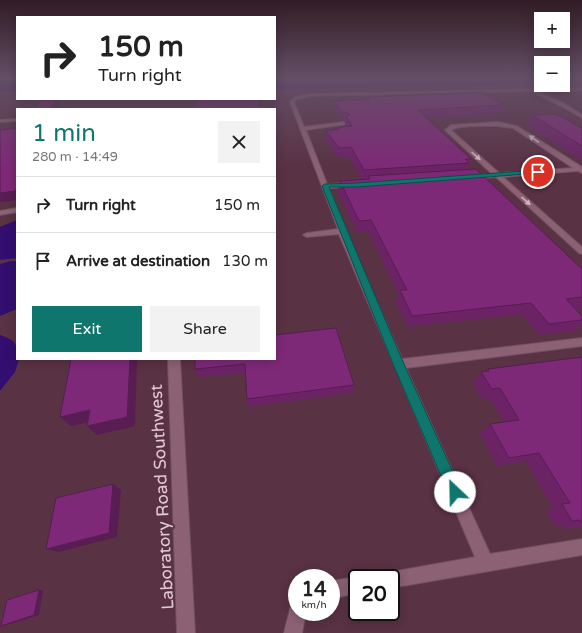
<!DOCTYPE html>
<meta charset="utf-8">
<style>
body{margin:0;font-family:"Varela Round",sans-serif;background:#f2f2f2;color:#222;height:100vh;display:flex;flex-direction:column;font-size:15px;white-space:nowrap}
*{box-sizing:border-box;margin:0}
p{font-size:13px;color:#767676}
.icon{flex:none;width:22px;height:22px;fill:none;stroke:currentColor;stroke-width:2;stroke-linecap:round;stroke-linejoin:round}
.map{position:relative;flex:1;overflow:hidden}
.drawer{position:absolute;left:16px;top:108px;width:260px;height:252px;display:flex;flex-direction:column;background:#fff;border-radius:0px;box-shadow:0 2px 10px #0003}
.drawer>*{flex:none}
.banner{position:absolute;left:16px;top:16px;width:260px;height:84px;border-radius:0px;box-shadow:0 2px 10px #0003;background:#fff;color:#222;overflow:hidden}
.fabs{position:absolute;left:534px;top:12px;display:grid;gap:8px}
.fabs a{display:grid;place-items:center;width:36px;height:36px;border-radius:0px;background:#fff;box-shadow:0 2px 10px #0003;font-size:20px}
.speed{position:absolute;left:288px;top:569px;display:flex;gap:8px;font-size:20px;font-weight:700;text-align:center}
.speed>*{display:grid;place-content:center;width:52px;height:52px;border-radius:50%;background:#fff;box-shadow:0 2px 10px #0003;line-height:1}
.speed small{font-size:10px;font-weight:400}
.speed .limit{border:2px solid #111;border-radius:6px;background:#fff;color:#111}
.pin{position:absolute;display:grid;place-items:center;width:34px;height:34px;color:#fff;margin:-17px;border:2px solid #fff;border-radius:50%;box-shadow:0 1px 4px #0007}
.me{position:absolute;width:44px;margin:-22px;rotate:336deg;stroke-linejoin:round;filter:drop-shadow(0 0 3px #0008)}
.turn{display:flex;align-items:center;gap:14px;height:84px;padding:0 16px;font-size:18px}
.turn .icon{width:52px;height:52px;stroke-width:2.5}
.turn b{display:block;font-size:28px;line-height:34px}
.round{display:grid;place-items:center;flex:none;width:42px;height:42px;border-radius:0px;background:#f2f2f2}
.summary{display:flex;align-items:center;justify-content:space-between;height:68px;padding:0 16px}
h1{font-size:24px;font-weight:600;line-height:30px;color:#0f766e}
.cta{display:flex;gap:8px;margin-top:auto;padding:8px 16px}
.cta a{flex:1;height:46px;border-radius:0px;background:#0f766e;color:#fff;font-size:16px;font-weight:600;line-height:46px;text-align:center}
.cta a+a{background:#f2f2f2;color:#222}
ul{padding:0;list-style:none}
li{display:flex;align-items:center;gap:12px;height:56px;padding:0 16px;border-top:1px solid #e0e0e0}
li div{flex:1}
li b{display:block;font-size:15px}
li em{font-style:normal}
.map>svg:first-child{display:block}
.water{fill:#330e70}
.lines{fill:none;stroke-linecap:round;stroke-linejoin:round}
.minor-casing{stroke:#715160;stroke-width:2}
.minor{fill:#8c6174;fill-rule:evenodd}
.wall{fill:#6c2366}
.shaded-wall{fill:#581d53}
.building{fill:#7e2977;stroke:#581d53}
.oneway{fill:#d1b4c0}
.route{fill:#0f766e;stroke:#0a4d48}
.labels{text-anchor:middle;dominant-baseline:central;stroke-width:4;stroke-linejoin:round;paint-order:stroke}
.near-street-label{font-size:17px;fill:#e2c9d3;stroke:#593244}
</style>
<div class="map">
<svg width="582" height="633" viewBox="0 0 582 633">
<rect width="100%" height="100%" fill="#593244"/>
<!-- water -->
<g class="water">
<rect x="0" y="78" width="17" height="14"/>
<path d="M 275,78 L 541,78 L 541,84 L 275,89 Z"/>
<path d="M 17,220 L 17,258 L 0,260 L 0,227 Z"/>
<path d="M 11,261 L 17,261 L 17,309 L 0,316 L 0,264 Z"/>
<path d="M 0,335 C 16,341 17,342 17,359 L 19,359 L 15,372 L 0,391 Z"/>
</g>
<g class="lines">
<!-- minor casing -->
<g class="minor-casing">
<g id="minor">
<path d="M 582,88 L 582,90 L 537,91 L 565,104 L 582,115 L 582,118 L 561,106 L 534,93 L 533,91 L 311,96 L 297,99 L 294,102 L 304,127 L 344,122 L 347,124 L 306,130 L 327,184 L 351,183 L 354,185 L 351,187 L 329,188 L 351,243 L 402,359 L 582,338 L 582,346 L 406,368 L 490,554 L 582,539 L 582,555 L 391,588 L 391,578 L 383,578 L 385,574 L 391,572 L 475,557 L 339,234 L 307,237 L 303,235 L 307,233 L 338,229 L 290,102 L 294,97 L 311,94 Z"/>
<path d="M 17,119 L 17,121 L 0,122 L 0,120 Z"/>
<path d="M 497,122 L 517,126 L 582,167 L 582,173 L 578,171 L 503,177 L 582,247 L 582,254 L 579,253 L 496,177 L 471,179 L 468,177 L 471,175 L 492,174 L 445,130 L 451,125 ZM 497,126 L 513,128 L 573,168 L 499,173 L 451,130 C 458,125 486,126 497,126 Z"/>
<path d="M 17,208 L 17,212 L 0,215 L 0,211 Z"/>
<path d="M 168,359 L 180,359 L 195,633 L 177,633 Z"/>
<path d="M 357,577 L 361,578 L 357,578 L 357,593 L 331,599 L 331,581 Z"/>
<path d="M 297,602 L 297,612 L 306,612 L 302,633 L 284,633 L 291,605 Z"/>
</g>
</g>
<!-- minor -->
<use href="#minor" class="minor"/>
</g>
<!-- wall -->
<g class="wall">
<path d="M 368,97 L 503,105 L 500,114 L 427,118 L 471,159 L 467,169 L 466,170 L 582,269 L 582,308 L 575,309 L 582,316 L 582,323 L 574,331 L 539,335 L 522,314 L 408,327 L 396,302 L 399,294 L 368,231 L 357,232 L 338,192 L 340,181 L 362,179 L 349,157 L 338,158 L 326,140 L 326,131 L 338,129 L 339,127 L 345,127 L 345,121 L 342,121 L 334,109 L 335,101 L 368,99 Z"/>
<path d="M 532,115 L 582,128 L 582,160 L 527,125 Z"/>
<path d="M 582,357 L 582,526 L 566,529 L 564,525 L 555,526 L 546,510 L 553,508 L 526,461 L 497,466 L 480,433 L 490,424 L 504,422 L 490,398 L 482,400 L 473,382 L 481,372 L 486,371 L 488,369 Z"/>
<path d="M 275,359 L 354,385 L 352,393 L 249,407 L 247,399 L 245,373 L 198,377 L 195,369 Z"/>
</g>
<!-- shaded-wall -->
<g class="shaded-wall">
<path d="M 56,99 L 57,99 L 60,105 L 57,109 L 50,109 Z"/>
<path d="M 17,187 L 17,200 L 1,202 L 0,201 L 0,193 Z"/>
<path d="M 130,359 L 137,359 L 135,426 L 97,435 L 87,426 Z"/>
<path d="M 90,410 L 99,420 L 71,426 L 60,417 Z"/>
<path d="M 113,484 L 121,490 L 117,537 L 58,552 L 46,549 Z"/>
<path d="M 39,590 L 43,590 L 39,615 L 7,625 L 1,626 Z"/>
</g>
<!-- building -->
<g class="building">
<path d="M 482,92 L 503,105 L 418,110 L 471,159 L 465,159 L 469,163 L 364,170 L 351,147 L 339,148 L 326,131 L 339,129 L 339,127 L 352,126 L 346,117 L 350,115 L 346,112 L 342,112 L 335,101 L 370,99 L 368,97 Z"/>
<path d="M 42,99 L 56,99 L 50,109 L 35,109 Z"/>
<path d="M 198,99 L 258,99 L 261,109 L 194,109 Z"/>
<path d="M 556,114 L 582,128 L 582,146 L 532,115 Z"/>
<path d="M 17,128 L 17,187 L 15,191 L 0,193 L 0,130 Z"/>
<path d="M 476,169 L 582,269 L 582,297 L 566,299 L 582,316 L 582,320 L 549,324 L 531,303 L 412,316 L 400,290 L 407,290 L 371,220 L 359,221 L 340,181 L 370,179 L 368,176 Z"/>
<path d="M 336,328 L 354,385 L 247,399 L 245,364 L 195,369 L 195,359 L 275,359 L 275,335 Z"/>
<path d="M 582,357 L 582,523 L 580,520 L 572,521 L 562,504 L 570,503 L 539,453 L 509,458 L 490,424 L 519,420 L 500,388 L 492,389 L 481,372 L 489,371 L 488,369 Z"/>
<path d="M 71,359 L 130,359 L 127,417 L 87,426 L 90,410 L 60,417 Z"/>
<path d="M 113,484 L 109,533 L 46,549 L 56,498 Z"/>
<path d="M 39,590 L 34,615 L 1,626 L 7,600 Z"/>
</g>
<!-- one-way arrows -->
<defs><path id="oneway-solid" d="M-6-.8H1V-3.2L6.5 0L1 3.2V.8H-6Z"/></defs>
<g class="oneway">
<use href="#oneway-solid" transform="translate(534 139) rotate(-146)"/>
<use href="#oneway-solid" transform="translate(476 156) rotate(42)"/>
<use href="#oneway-solid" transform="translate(526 201) rotate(42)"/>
</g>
<!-- sky -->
<linearGradient id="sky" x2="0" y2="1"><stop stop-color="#311c25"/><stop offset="0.47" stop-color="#644f67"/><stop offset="1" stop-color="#644f67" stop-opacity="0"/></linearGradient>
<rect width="582" height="167" fill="url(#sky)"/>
<!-- route -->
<path class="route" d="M 538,170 L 540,171 L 540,173 L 357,187 L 329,187 L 404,364 L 462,492 L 460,497 L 455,499 L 450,497 L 393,364 L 322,186 L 325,184 L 357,183 Z"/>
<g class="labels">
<!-- near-street labels -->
<g class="near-street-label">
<text transform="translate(162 497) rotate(-93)">Laboratory Road Southwest</text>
</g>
</g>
</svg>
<div class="fabs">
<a>+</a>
<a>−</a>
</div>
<div class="speed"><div>14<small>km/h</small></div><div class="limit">20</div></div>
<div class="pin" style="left:538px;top:172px;background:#d93025"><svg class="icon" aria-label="arrive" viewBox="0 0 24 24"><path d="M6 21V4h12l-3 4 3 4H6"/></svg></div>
<svg class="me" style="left:455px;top:492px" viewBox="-20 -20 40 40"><circle r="19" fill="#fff"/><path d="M0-13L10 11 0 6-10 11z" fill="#0f766e"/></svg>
<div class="banner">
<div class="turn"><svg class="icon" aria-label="right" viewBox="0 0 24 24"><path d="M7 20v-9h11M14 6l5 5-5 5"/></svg><div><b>150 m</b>Turn right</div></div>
</div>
<section class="drawer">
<div class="summary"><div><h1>1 min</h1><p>280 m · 14:49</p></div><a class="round"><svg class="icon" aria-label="close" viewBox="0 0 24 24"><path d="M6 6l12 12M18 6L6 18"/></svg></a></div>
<ul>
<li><svg class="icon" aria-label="right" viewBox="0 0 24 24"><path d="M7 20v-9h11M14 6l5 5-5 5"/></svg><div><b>Turn right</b></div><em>150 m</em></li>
<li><svg class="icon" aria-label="arrive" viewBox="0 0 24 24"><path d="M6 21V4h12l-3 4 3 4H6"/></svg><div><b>Arrive at destination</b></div><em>130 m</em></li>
</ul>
<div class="cta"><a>Exit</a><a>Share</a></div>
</section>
</div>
